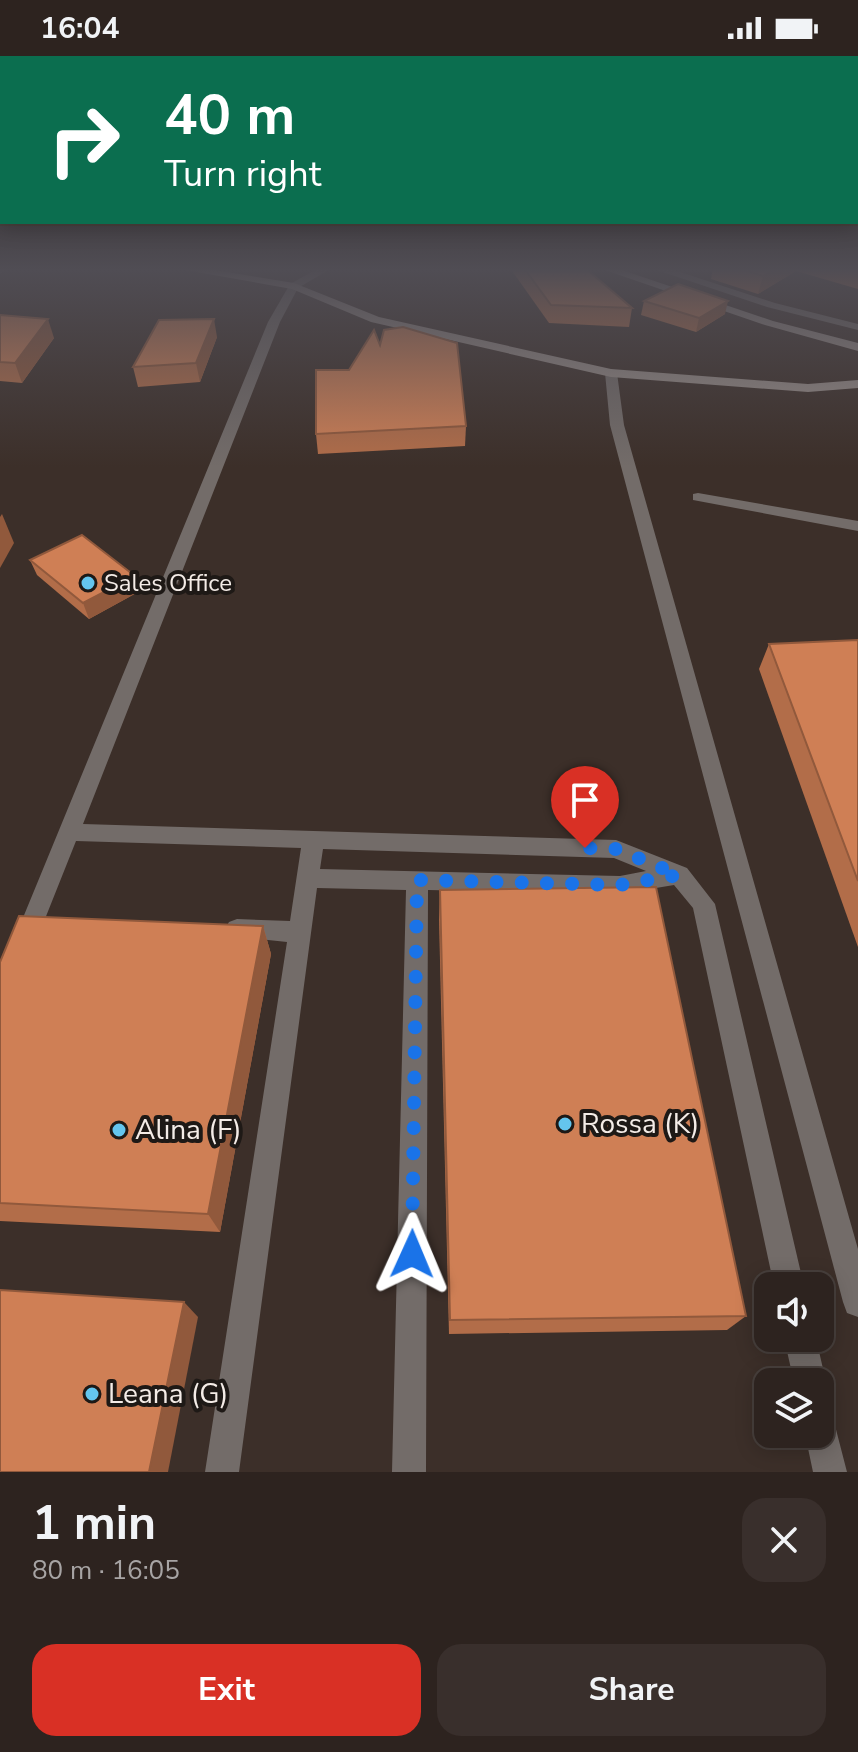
<!DOCTYPE html>
<meta charset="utf-8">
<style>
body{margin:0;font-family:"Nunito Sans",sans-serif;background:#392f2c;color:#f1f3f6;height:100vh;display:flex;flex-direction:column;font-size:30px;white-space:nowrap}
*{box-sizing:border-box;margin:0}
p{font-size:26px;color:#a7a4a4}
.icon{flex:none;width:44px;height:44px;fill:none;stroke:currentColor;stroke-width:2;stroke-linecap:round;stroke-linejoin:round}
.map{position:relative;height:1416px;overflow:hidden}
.drawer{display:flex;flex-direction:column;background:#2d231f;flex:1}
.drawer>*{flex:none}
.hud{position:absolute;left:0px;top:0px;width:858px;height:168px;box-shadow:0 4px 20px #0003,0 0 0 2px #48403d;background:#0b6e4f;color:#fff;overflow:hidden}
.fabs{position:absolute;left:754px;top:1216px;display:grid;gap:16px}
.fabs a{display:grid;place-items:center;width:80px;height:80px;border-radius:16px;background:#2d231f;box-shadow:0 4px 20px #0003,0 0 0 2px #48403d;font-size:40px}
.pin{position:absolute;display:grid;place-items:center;width:68px;height:68px;color:#fff;margin:-82px -34px;border-radius:50% 50% 50% 0;rotate:-45deg;box-shadow:0 0 8px #0007}
.pin .icon{rotate:45deg}
.me{position:absolute;width:88px;margin:-44px;rotate:1deg;stroke-linejoin:round;filter:drop-shadow(0 0 6px #0008)}
.turn{display:flex;align-items:center;gap:28px;height:168px;padding:0 32px;font-size:36px}
.turn .icon{width:104px;height:104px;stroke-width:2.5}
.turn b{display:block;font-size:56px;line-height:68px}
.round{display:grid;place-items:center;flex:none;width:84px;height:84px;border-radius:24px;background:#392f2c}
.overview{display:flex;align-items:center;justify-content:space-between;height:136px;padding:0 32px}
h1{font-size:48px;font-weight:700;line-height:60px}
.primary-button{display:flex;gap:16px;margin-top:auto;padding:16px 32px}
.primary-button a{flex:1;height:92px;border-radius:24px;background:#d93025;color:#fff;font-size:32px;font-weight:700;line-height:92px;text-align:center}
.primary-button a+a{background:#392f2c;color:#f1f3f6}
.status{display:flex;justify-content:space-between;align-items:center;height:56px;padding:0 40px;background:#2d231f;direction:ltr}
.status svg{height:22px;fill:currentColor}
.map>svg:first-child{display:block}
.lines{fill:none;stroke-linecap:round;stroke-linejoin:round}
.street{fill:#736c69;fill-rule:evenodd}
.secondary{fill:#968c87;fill-rule:evenodd}
.wall{fill:#b26d49}
.shaded-wall{fill:#91593c}
.building{fill:#cf7f55;stroke:#91593c;stroke-width:2}
.route{stroke:#1a73e8;stroke-width:14;stroke-dasharray:0 25.2}
.poi-dot{fill:#64c5ee;stroke:#1e1916;stroke-width:3}
.labels{text-anchor:middle;dominant-baseline:central;stroke-width:8;stroke-linejoin:round;paint-order:stroke}
.poi-label{font-size:24px;fill:#f4ece7;stroke:#1e1916;text-anchor:start}
.near-poi-label{font-size:28px;fill:#f4ece7;stroke:#1e1916;text-anchor:start}
</style>
<div class="status"><b>16:04</b><svg viewBox="0 0 49 12"><path d="M0 12V9h3v3zM5 12V6h3v6zM10 12V3h3v9zM15 12V0h3v12zM26 1h20v11H26zM47 4h2v5h-2z"/></svg></div>
<div class="map">
<svg width="858" height="1416" viewBox="0 0 858 1416">
<rect width="100%" height="100%" fill="#3c2f29"/>
<g class="lines">
<!-- street -->
<g class="street">
<path d="M 0,212 L 7,212 L 0,218 Z"/>
<path d="M 319,212 L 332,212 L 298,232 L 280,266 L 83,768 L 616,784 L 687,812 L 715,848 L 804,1230 L 774,1230 L 693,852 L 674,829 L 620,838 L 428,834 L 426,1416 L 392,1416 L 406,834 L 317,832 L 239,1416 L 205,1416 L 287,886 L 229,880 L 225,873 L 229,866 L 237,863 L 290,865 L 301,792 L 76,785 L 33,893 L 25,896 L 17,893 L 13,886 L 268,266 L 290,228 ZM 323,793 L 614,802 L 646,815 L 620,820 L 320,813 Z"/>
<path d="M 651,212 L 668,212 L 775,247 L 858,268 L 858,274 L 767,251 Z"/>
<path d="M 611,313 L 617,317 L 624,369 L 858,1193 L 858,1261 L 847,1257 L 843,1246 L 610,369 L 605,317 Z"/>
<path d="M 698,437 L 858,465 L 858,475 L 693,444 L 693,438 Z"/>
<path d="M 784,1282 L 816,1282 L 826,1326 L 821,1337 L 820,1326 L 794,1326 Z"/>
<path d="M 820,1354 L 832,1358 L 847,1416 L 813,1416 L 805,1378 L 820,1378 Z"/>
</g>
<!-- secondary -->
<g class="secondary">
<path d="M 174,212 L 202,212 L 294,227 L 379,261 L 611,313 L 808,328 L 858,324 L 858,332 L 808,336 L 611,321 L 371,266 L 292,233 Z"/>
<path d="M 599,212 L 616,212 L 773,265 L 858,287 L 858,295 L 765,269 Z"/>
</g>
</g>
<!-- wall -->
<g class="wall">
<path d="M 510,212 L 585,212 L 632,252 L 629,271 L 549,267 Z"/>
<path d="M 713,212 L 858,212 L 858,233 L 796,215 L 758,238 L 711,223 Z"/>
<path d="M 644,245 L 725,258 L 696,276 L 641,259 Z"/>
<path d="M 0,259 L 54,282 L 22,327 L 0,325 Z"/>
<path d="M 217,281 L 200,326 L 138,331 L 133,311 Z"/>
<path d="M 380,289 L 466,370 L 465,390 L 318,398 L 316,378 Z"/>
<path d="M 30,504 L 140,535 L 89,563 L 37,519 Z"/>
<path d="M 858,584 L 858,891 L 759,613 L 769,588 Z"/>
<path d="M 440,834 L 746,1260 L 727,1274 L 449,1278 L 439,863 Z"/>
<path d="M 263,870 L 271,898 L 220,1176 L 0,1165 L 0,906 Z"/>
</g>
<!-- shaded-wall -->
<g class="shaded-wall">
<path d="M 776,212 L 797,212 L 796,215 L 758,238 L 763,220 Z"/>
<path d="M 728,245 L 725,258 L 696,276 L 699,262 Z"/>
<path d="M 48,263 L 54,282 L 22,327 L 15,307 Z"/>
<path d="M 214,263 L 217,281 L 200,326 L 196,307 Z"/>
<path d="M 2,458 L 14,487 L 0,512 L 0,461 Z"/>
<path d="M 135,520 L 140,535 L 89,563 L 83,547 Z"/>
<path d="M 263,870 L 271,898 L 220,1176 L 208,1158 Z"/>
<path d="M 184,1246 L 198,1261 L 168,1416 L 149,1416 Z"/>
</g>
<!-- building -->
<g class="building">
<path d="M 524,212 L 585,212 L 632,252 L 551,249 Z"/>
<path d="M 738,212 L 776,212 L 763,220 Z"/>
<path d="M 678,228 L 728,245 L 699,262 L 644,245 Z"/>
<path d="M 0,259 L 48,263 L 15,307 L 0,306 Z"/>
<path d="M 214,263 L 196,307 L 133,311 L 159,264 Z"/>
<path d="M 403,271 L 457,287 L 466,370 L 316,378 L 316,314 L 349,314 L 374,274 L 380,289 L 384,274 Z"/>
<path d="M 82,479 L 135,520 L 83,547 L 30,504 Z"/>
<path d="M 858,584 L 858,825 L 769,588 Z"/>
<path d="M 656,831 L 746,1260 L 450,1264 L 440,834 Z"/>
<path d="M 19,860 L 263,870 L 208,1158 L 0,1147 L 0,906 Z"/>
<path d="M 0,1234 L 184,1246 L 149,1416 L 0,1416 Z"/>
</g>
<!-- sky -->
<linearGradient id="sky" x2="0" y2="1"><stop stop-color="#211a17"/><stop offset="0.52" stop-color="#504d54"/><stop offset="1" stop-color="#504d54" stop-opacity="0"/></linearGradient>
<rect width="858" height="411" fill="url(#sky)"/>
<g class="lines">
<!-- route -->
<path class="route" d="M 412,1198 L 417,824 L 620,829 L 679,819 L 616,793 L 585,792"/>
</g>
<!-- markers -->
<g class="poi-dot">
<circle cx="88" cy="527" r="8"/>
<circle cx="565" cy="1068" r="8"/>
<circle cx="119" cy="1074" r="8"/>
<circle cx="92" cy="1338" r="8"/>
</g>
<g class="labels">
<!-- poi labels -->
<g class="poi-label">
<text x="104" y="527">Sales Office</text>
</g>
<!-- near-poi labels -->
<g class="near-poi-label">
<text x="581" y="1068">Rossa (K)</text>
<text x="135" y="1074">Alina (F)</text>
<text x="108" y="1338">Leana (G)</text>
</g>
</g>
</svg>
<div class="fabs">
<a><svg class="icon" aria-label="sound" viewBox="0 0 24 24"><path d="M4 9h4l5-4v14l-5-4H4zM17 9q2 3 0 6"/></svg></a>
<a><svg class="icon" aria-label="layers" viewBox="0 0 24 24"><path d="M12 4l9 5-9 5-9-5zM3 14l9 5 9-5"/></svg></a>
</div>
<div class="pin" style="left:585px;top:792px;background:#d93025"><svg class="icon" aria-label="arrive" viewBox="0 0 24 24"><path d="M6 21V4h12l-3 4 3 4H6"/></svg></div>
<svg class="me" style="left:412px;top:1198px" viewBox="-20 -20 40 40"><path d="M0-17L14 15 0 8-14 15z" fill="#1a73e8" stroke="#fff" stroke-width="4"/></svg>
<div class="hud">
<div class="turn"><svg class="icon" aria-label="right" viewBox="0 0 24 24"><path d="M7 20v-9h11M14 6l5 5-5 5"/></svg><div><b>40 m</b>Turn right</div></div>
</div>
</div>
<section class="drawer">
<div class="overview"><div><h1>1 min</h1><p>80 m · 16:05</p></div><a class="round"><svg class="icon" aria-label="close" viewBox="0 0 24 24"><path d="M6 6l12 12M18 6L6 18"/></svg></a></div>
<div class="primary-button"><a>Exit</a><a>Share</a></div>
</section>
